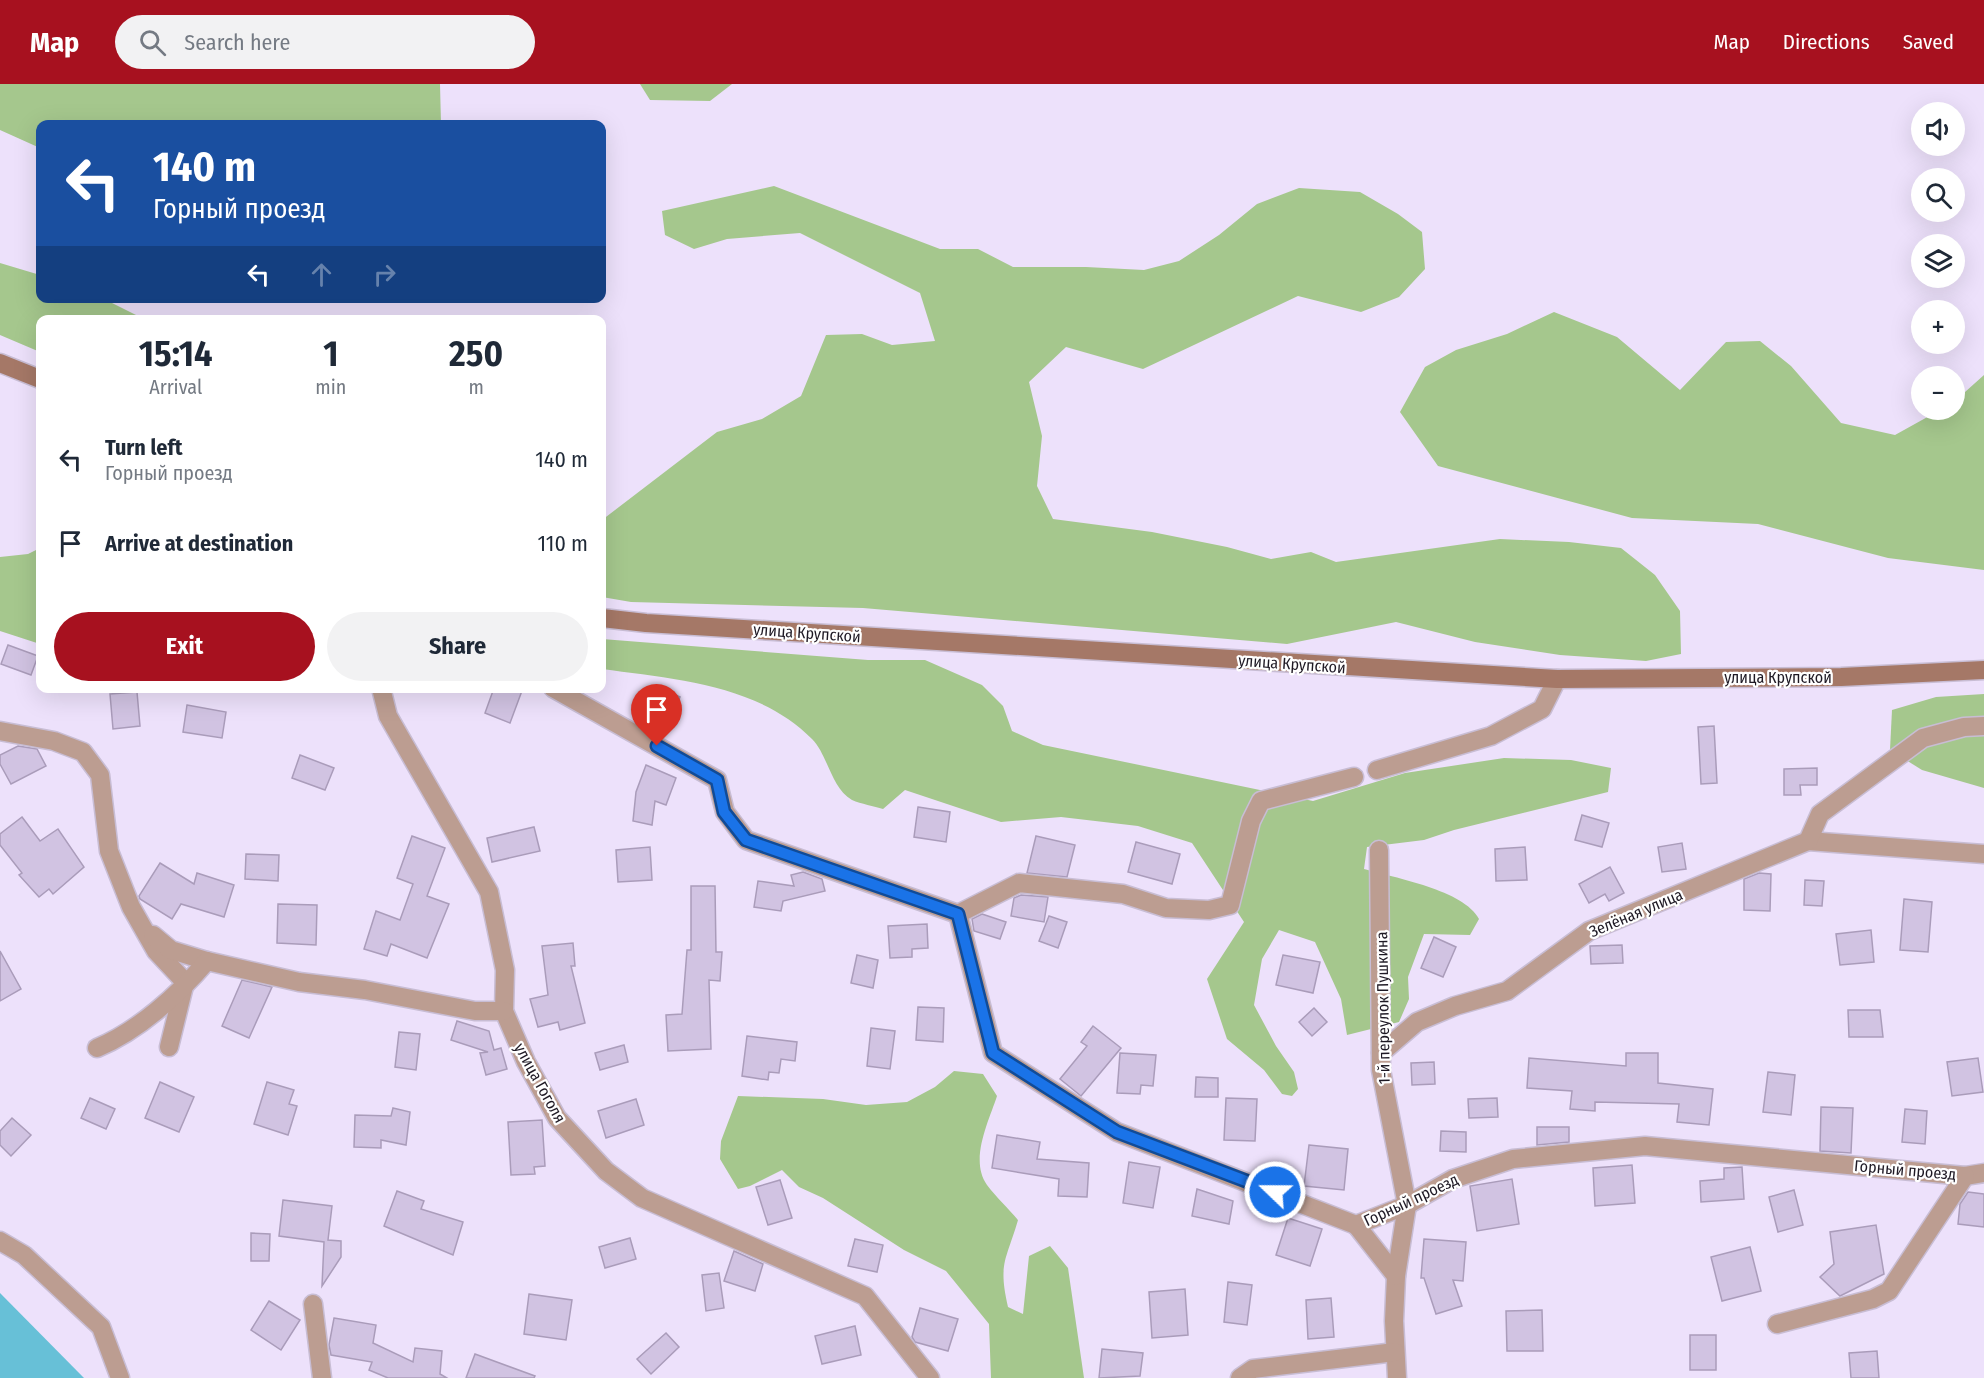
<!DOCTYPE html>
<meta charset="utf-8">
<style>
body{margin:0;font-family:"Fira Sans Condensed",sans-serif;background:#f2f2f3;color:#1f2937;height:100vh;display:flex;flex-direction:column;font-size:22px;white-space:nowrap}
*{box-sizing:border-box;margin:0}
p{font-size:20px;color:#747a83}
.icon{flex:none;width:33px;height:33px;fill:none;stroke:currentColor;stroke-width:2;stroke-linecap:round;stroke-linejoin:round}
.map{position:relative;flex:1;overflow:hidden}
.sheet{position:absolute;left:36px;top:231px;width:570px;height:378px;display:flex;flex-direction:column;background:#fff;border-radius:12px;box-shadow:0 6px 24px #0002}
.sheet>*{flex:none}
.guide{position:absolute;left:36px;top:36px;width:570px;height:183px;border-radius:12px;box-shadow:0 6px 24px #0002;background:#1a4fa0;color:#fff;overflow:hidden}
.buttons{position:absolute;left:1911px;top:18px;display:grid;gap:12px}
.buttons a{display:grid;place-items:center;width:54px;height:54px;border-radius:50%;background:#fff;box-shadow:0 6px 24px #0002;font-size:30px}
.pin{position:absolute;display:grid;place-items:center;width:51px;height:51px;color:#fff;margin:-62px -26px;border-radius:50% 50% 50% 0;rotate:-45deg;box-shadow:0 0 6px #0007}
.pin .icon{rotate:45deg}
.me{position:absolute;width:66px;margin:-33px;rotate:292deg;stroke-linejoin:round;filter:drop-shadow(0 0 4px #0008)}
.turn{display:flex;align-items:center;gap:21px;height:126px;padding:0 18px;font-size:27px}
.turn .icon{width:78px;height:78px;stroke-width:2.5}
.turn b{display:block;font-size:42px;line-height:51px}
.lanes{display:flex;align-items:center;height:57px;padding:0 18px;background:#0003;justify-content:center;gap:30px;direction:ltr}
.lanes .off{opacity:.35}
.eta{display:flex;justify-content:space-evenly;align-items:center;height:102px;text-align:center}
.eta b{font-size:36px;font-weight:700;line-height:42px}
.cta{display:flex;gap:12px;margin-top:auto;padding:12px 18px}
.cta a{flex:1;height:69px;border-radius:36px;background:#a7111f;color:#fff;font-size:24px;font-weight:700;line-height:69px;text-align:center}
.cta a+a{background:#f2f2f3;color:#1f2937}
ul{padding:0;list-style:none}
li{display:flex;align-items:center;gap:18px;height:84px;padding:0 18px}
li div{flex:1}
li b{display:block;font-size:22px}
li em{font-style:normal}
header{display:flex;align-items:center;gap:36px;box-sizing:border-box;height:84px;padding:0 30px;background:#a7111f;color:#fff}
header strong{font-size:28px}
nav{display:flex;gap:33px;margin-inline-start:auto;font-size:21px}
.search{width:420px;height:54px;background:#f2f2f3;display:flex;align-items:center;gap:15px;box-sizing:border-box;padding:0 21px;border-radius:33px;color:#747a83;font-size:22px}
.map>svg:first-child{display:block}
.green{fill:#a5c78d}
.water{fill:#67c0d7}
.building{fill:#d1c3e2;stroke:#aa9cba;stroke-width:1.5}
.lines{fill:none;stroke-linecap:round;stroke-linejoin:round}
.street-casing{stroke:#c8bdd4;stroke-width:21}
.secondary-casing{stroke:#c8bdd4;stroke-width:21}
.street{stroke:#bc9d91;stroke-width:18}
.secondary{stroke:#a57867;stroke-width:18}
.route-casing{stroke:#114b97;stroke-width:15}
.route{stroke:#1a73e8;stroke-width:10}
.labels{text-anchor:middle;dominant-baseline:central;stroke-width:4.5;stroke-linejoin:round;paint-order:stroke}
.street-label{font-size:16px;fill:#1e1924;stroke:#fff}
</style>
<header>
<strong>Map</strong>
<div class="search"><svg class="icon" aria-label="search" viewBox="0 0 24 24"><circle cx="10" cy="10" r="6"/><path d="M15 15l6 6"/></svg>Search here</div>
<nav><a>Map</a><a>Directions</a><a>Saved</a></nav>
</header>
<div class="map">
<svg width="1984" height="1294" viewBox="0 0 1984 1294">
<rect width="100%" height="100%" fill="#ede1fb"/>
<!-- green -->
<g class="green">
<path d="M 0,0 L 440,0 L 441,40 L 40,40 L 40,64 L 0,46 Z"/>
<path d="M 640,0 L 732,0 L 710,17 L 650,16 Z"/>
<path d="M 774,102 L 940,165 L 978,165 L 1013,183 L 1086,183 L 1144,186 L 1179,177 L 1219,151 L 1257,120 L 1299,104 L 1360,108 L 1398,130 L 1422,148 L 1425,185 L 1399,213 L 1361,228 L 1298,212 L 1143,285 L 1066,263 L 1029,298 L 1042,352 L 1037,402 L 1053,435 L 1152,448 L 1227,463 L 1271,475 L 1311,468 L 1336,478 L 1500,455 L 1569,458 L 1621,464 L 1655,491 L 1680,527 L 1681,570 L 1646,577 L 1560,571 L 1475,558 L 1396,538 L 1287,560 L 863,524 L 631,518 L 602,513 L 602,436 L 717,348 L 762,335 L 801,312 L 826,251 L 862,250 L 892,261 L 935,257 L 920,209 L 800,149 L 727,155 L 694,165 L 665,151 L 662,127 Z"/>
<path d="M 0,179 L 40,191 L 40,214 L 104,215 L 144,235 L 40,236 L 40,268 L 0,251 Z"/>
<path d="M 1554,228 L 1617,253 L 1680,306 L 1726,258 L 1760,257 L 1791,282 L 1841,339 L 1895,351 L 1940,326 L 1954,326 L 1955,317 L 1984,291 L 1984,486 L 1888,474 L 1758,440 L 1632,434 L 1438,382 L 1400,328 L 1425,283 L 1456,266 L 1507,250 Z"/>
<path d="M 40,464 L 40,560 L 0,547 L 0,473 L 28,470 Z"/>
<path d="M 602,555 L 868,576 L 925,576 L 982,601 L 1003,622 L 1012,647 L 1043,661 L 1313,717 L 1405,689 L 1504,674 L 1571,676 L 1611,684 L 1608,708 L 1454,746 L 1424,756 L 1367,763 L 1364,785 C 1395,794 1464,806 1479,835 L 1470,851 L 1424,850 L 1408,893 L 1409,915 L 1399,938 L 1347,951 L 1341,915 L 1315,858 L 1279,846 L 1262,875 L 1254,921 L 1276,962 L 1294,988 L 1298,1005 L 1292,1012 L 1282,1010 L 1264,986 L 1227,955 L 1207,895 L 1244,838 L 1192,759 L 1138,742 L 1061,733 L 1001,738 L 905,706 L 883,725 C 874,722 861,720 852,716 C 831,704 828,671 812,655 C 758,600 673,595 602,585 Z"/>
<path d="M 1984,610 L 1984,704 L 1922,686 L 1890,666 L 1892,626 L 1936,613 Z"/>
<path d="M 954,987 L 983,990 L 997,1012 C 989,1037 969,1076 987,1101 C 996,1113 1008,1124 1018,1136 C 1006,1177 998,1179 1008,1223 L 1023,1230 L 1029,1172 L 1050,1162 L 1068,1184 L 1084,1294 L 991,1294 L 989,1240 L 946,1187 L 904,1166 L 823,1114 L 799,1103 L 782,1086 L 750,1102 L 738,1105 L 720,1075 L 721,1057 L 738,1012 L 823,1015 L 866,1021 L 907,1018 L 935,1003 Z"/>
</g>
<!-- water -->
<path class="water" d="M 0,1209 L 84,1294 L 0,1294 Z"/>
<!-- building -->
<g class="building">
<path d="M 8,561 L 38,572 L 31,591 L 1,580 Z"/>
<path d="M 655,602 L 680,613 L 669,641 L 643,630 Z"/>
<path d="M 494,604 L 523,604 L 510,639 L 485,629 Z"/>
<path d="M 137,608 L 140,642 L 113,645 L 110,610 Z"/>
<path d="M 187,621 L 226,628 L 222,654 L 183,648 Z"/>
<path d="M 1714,642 L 1717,699 L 1701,700 L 1698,643 Z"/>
<path d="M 18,662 L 37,665 L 46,682 L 11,700 L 0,680 L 0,671 Z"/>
<path d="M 300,671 L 334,684 L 325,706 L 292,694 Z"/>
<path d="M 646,681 L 676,694 L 666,721 L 655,717 L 652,741 L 633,737 L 636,708 Z"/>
<path d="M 1817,684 L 1817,701 L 1800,701 L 1801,711 L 1784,711 L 1784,685 Z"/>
<path d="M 918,723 L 950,728 L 946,758 L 914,753 Z"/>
<path d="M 1582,731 L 1609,739 L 1602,763 L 1575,756 Z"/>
<path d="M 22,733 L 40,757 L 58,745 L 84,783 L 53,810 L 49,805 L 39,813 L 19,791 L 22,789 L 0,761 L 0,750 Z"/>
<path d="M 534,743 L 540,767 L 492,778 L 487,754 Z"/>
<path d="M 412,752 L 445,764 L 427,812 L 449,820 L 427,874 L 391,860 L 387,872 L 364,865 L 376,827 L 400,836 L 413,800 L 397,794 Z"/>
<path d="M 1036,752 L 1075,761 L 1067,793 L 1027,789 Z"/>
<path d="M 1136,758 L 1180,770 L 1172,800 L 1128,788 Z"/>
<path d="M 1682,759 L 1686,785 L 1662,788 L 1658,763 Z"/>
<path d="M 650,763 L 652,796 L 618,798 L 616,766 Z"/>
<path d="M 1525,763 L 1527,796 L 1496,797 L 1495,765 Z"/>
<path d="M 246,770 L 279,771 L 278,797 L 245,795 Z"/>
<path d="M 160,779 L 194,800 L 197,789 L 234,801 L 224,833 L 181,820 L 172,835 L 140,815 L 139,812 Z"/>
<path d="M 1610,783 L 1624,809 L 1609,817 L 1605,810 L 1589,819 L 1579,800 Z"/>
<path d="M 803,788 L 822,795 L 825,807 L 783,817 L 781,827 L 754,823 L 758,797 L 794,802 L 791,791 Z"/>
<path d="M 1759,789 L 1771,790 L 1770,827 L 1744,826 L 1744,795 Z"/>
<path d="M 1805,796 L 1824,797 L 1822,822 L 1804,821 Z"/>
<path d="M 691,802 L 715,802 L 716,868 L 722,868 L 720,897 L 709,896 L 711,965 L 668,967 L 666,931 L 682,930 L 687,866 L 691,866 Z"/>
<path d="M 1021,811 L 1048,813 L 1044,838 L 1011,832 L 1014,814 Z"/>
<path d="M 1904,815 L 1932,818 L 1928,868 L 1900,866 Z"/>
<path d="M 278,820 L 317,821 L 316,861 L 277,859 Z"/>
<path d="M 982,830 L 1006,838 L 1000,855 L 974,847 L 972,835 Z"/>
<path d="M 1049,832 L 1067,838 L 1058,864 L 1039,857 Z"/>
<path d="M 927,840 L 928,864 L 912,865 L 912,873 L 890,874 L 888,842 Z"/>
<path d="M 1871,846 L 1874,878 L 1840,881 L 1836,850 Z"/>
<path d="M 1434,853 L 1456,863 L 1443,893 L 1421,884 Z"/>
<path d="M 573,859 L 575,882 L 571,882 L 585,939 L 560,946 L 558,938 L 538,943 L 530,915 L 548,911 L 542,862 Z"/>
<path d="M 1622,861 L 1623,879 L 1591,880 L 1590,862 Z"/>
<path d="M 0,867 L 21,905 L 0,917 Z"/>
<path d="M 857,871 L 878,876 L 873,904 L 851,899 Z"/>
<path d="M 1283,871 L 1320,878 L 1313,909 L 1276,901 Z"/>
<path d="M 242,896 L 272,903 L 249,954 L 222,942 Z"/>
<path d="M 918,923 L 944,924 L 943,958 L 916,956 Z"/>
<path d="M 1314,924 L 1327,938 L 1312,952 L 1299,938 Z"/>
<path d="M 1848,926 L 1880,926 L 1883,953 L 1849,953 Z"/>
<path d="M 457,937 L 489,947 L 494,966 L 501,964 L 507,985 L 486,991 L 480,969 L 488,968 L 451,956 Z"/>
<path d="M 1093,942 L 1121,964 L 1081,1012 L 1060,995 L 1087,962 L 1081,958 Z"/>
<path d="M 871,944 L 895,947 L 890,985 L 867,982 Z"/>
<path d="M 399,948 L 420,950 L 416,986 L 395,983 Z"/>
<path d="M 747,952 L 797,958 L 795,977 L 781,975 L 779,989 L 769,988 L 768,996 L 742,992 Z"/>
<path d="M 624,961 L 628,978 L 600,986 L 595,969 Z"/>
<path d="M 1120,969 L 1156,971 L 1153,1002 L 1141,1001 L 1140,1010 L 1117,1009 Z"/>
<path d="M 1626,969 L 1658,969 L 1658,999 L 1713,1005 L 1709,1041 L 1677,1038 L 1679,1020 L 1595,1018 L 1595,1027 L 1570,1025 L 1572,1007 L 1527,1004 L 1529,974 L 1626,982 Z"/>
<path d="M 1978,974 L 1983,1008 L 1952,1012 L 1947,978 Z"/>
<path d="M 1434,978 L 1435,1000 L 1412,1001 L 1411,979 Z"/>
<path d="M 1768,988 L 1795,991 L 1791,1031 L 1763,1028 Z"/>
<path d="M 1196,993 L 1218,994 L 1218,1013 L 1195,1013 Z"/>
<path d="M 160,998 L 194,1013 L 179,1048 L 145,1034 Z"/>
<path d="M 267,998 L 294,1006 L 289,1020 L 297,1022 L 288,1051 L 254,1040 Z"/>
<path d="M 90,1014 L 115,1025 L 106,1045 L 81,1034 Z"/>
<path d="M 1226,1014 L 1257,1015 L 1255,1057 L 1224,1056 Z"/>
<path d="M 1497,1014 L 1498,1033 L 1469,1034 L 1468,1015 Z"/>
<path d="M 636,1015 L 644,1041 L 606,1054 L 598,1027 Z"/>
<path d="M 1821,1023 L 1853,1024 L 1851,1069 L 1820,1067 Z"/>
<path d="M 393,1024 L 410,1028 L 406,1061 L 381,1056 L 381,1064 L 354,1063 L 355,1031 L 391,1032 Z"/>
<path d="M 1905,1025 L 1927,1027 L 1925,1060 L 1902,1058 Z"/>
<path d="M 12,1034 L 31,1051 L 11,1072 L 0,1061 L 0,1047 Z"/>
<path d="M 542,1036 L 545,1082 L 534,1083 L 535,1090 L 511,1091 L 508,1038 Z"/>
<path d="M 1537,1043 L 1569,1043 L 1569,1058 L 1537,1061 Z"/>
<path d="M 1441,1047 L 1466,1048 L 1466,1068 L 1440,1067 Z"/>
<path d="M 997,1051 L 1040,1058 L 1037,1075 L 1089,1079 L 1087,1113 L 1058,1112 L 1059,1095 L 992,1084 Z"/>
<path d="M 1309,1061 L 1348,1065 L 1344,1106 L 1304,1102 Z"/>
<path d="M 1129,1078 L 1160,1083 L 1153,1124 L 1123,1119 Z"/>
<path d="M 1632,1081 L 1635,1119 L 1595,1122 L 1593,1084 Z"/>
<path d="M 1742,1083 L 1744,1115 L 1701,1118 L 1700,1097 L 1724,1095 L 1724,1084 Z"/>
<path d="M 1512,1095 L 1519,1140 L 1477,1147 L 1470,1102 Z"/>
<path d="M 780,1096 L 792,1134 L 768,1141 L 756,1103 Z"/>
<path d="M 1197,1105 L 1233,1117 L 1229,1140 L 1192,1132 Z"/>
<path d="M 1794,1106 L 1803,1141 L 1778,1148 L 1769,1113 Z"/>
<path d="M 397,1107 L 424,1117 L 421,1125 L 463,1138 L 453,1171 L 384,1142 Z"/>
<path d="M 1968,1108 L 1984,1110 L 1984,1143 L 1958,1140 L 1960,1120 Z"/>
<path d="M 283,1116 L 332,1122 L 328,1156 L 341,1157 L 341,1173 L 322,1202 L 324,1158 L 279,1152 Z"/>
<path d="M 1288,1134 L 1322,1145 L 1310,1182 L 1276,1171 Z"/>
<path d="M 1876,1141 L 1884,1190 L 1840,1212 L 1820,1193 L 1834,1180 L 1830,1148 Z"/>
<path d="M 251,1149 L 270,1150 L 269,1177 L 251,1177 Z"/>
<path d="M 630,1154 L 636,1175 L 605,1184 L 599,1163 Z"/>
<path d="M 855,1155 L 883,1161 L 877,1188 L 848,1182 Z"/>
<path d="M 1424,1155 L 1466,1158 L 1463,1197 L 1453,1196 L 1462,1222 L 1436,1230 L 1424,1194 L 1421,1194 Z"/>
<path d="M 1750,1163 L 1761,1207 L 1722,1217 L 1711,1173 Z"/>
<path d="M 734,1167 L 763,1180 L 755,1207 L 724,1197 Z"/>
<path d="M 719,1189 L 724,1224 L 706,1227 L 702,1191 Z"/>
<path d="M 1228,1198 L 1252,1201 L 1247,1241 L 1224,1238 Z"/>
<path d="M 1185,1205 L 1188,1251 L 1152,1254 L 1149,1208 Z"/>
<path d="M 529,1210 L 572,1216 L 566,1256 L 524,1250 Z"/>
<path d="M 1331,1214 L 1334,1253 L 1308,1255 L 1306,1216 Z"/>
<path d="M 269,1217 L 300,1236 L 281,1266 L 251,1246 Z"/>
<path d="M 920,1224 L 958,1235 L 948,1267 L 915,1258 L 912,1253 Z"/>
<path d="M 1542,1226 L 1543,1267 L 1507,1267 L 1506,1227 Z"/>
<path d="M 334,1234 L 376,1241 L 373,1259 L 413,1278 L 415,1264 L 442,1267 L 440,1290 L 447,1294 L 388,1294 L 369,1286 L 372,1278 L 331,1271 L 329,1261 Z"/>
<path d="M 855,1242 L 861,1271 L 822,1280 L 815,1252 Z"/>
<path d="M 666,1249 L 679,1263 L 651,1290 L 637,1275 Z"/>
<rect x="1690" y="1251" width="26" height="35"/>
<path d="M 1102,1265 L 1143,1269 L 1140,1292 L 1099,1294 Z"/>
<path d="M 1877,1267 L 1879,1294 L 1851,1294 L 1849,1269 Z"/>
<path d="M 475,1270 L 535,1292 L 534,1294 L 466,1294 Z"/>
</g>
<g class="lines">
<!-- street casing -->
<g class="street-casing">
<g id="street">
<path d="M 381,604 L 388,632 L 489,808 L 505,886 L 504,927 L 526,978 L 557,1034 L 606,1087 L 642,1114 L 865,1212 L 930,1294"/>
<path d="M 553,604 L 717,696 L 725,728 L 746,756 L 958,830 L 993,969 L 1117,1048 L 1356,1141 L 1407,1121 L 1453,1095 L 1513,1075 L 1645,1062 L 1965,1092 L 1984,1089"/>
<path d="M 0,647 L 54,657 L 83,668 L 100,691 L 109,767 L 131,823 L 156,867 L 185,898 L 169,963"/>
<path d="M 1377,686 L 1491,652 L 1542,625 L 1557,595"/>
<path d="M 1808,757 L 1984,770"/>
<path d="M 1379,766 L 1381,986 L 1407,1121 L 1396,1192 L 1394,1237 L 1397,1294"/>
<path d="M 958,830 L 1019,799 L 1123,810 L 1166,824 L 1209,826 L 1230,821 L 1251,737 L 1261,717 L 1354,693"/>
<path d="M 153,851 L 171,866 L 207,877"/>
<path d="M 97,964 C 138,947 178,911 207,877 L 299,898 L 365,906 L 475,927 L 504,927"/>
<path d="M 1381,969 L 1417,938 L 1455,922 L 1507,907 L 1589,847 L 1808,757 L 1820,730 L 1923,654 L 1964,643 L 1984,642"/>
<path d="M 1356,1141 L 1396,1192"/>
<path d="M 0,1157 L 24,1171 L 101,1243 L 120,1294"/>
<path d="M 313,1220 L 322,1294"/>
<path d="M 1777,1240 L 1873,1215 L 1889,1207 L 1965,1092"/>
<path d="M 1240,1294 L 1253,1285 L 1395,1268"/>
</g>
</g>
<!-- secondary casing -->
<g class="secondary-casing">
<g id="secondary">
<path d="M 0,279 L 40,295"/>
<path d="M 602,534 L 646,539 L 1557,595 L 1841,593 L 1984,586"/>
</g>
</g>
<!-- street -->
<use href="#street" class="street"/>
<!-- secondary -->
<use href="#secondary" class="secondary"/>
</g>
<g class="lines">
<!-- route casing -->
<g class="route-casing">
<path id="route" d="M 657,662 L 717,696 L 724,728 L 746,756 L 958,830 L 993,969 L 1117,1048 L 1275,1108"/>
</g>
<!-- route -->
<use href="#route" class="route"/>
</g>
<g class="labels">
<!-- street labels -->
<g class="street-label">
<text transform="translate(807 549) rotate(4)">улица Крупской</text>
<text transform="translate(1292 580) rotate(4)">улица Крупской</text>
<text x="1778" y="593">улица Крупской</text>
<text transform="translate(1636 829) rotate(-23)">Зелёная улица</text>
<text transform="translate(1383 924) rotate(-91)">1-й переулок Пушкина</text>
<text transform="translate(540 999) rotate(61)">улица Гоголя</text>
<text transform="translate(1905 1086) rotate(5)">Горный проезд</text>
<text transform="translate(1411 1116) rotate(-25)">Горный проезд</text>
</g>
</g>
</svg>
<div class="buttons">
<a><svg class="icon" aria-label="sound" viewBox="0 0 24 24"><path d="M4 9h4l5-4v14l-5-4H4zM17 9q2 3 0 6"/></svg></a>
<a><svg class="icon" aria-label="search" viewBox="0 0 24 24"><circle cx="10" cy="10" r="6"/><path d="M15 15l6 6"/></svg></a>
<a><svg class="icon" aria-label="layers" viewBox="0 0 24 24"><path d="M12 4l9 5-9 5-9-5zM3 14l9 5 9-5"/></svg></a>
<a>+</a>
<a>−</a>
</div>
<div class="pin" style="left:657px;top:662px;background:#d93025"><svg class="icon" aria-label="arrive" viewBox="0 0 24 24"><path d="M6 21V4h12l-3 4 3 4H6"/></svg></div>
<svg class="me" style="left:1275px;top:1108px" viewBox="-20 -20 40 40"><circle r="17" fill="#1a73e8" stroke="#fff" stroke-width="3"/><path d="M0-11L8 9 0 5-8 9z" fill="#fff"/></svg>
<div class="guide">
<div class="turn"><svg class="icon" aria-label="left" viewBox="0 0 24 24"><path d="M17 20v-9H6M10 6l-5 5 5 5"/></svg><div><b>140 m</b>Горный проезд</div></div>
<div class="lanes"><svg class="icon" aria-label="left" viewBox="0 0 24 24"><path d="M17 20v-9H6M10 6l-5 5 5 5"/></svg><svg class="icon off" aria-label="ahead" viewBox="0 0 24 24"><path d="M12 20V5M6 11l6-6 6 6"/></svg><svg class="icon off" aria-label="right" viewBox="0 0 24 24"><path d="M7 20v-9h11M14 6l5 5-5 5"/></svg></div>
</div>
<section class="sheet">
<div class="eta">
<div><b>15:14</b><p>Arrival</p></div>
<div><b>1</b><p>min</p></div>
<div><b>250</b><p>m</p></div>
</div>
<ul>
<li><svg class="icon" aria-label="left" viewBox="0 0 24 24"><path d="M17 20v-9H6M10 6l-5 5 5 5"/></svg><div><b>Turn left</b><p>Горный проезд</p></div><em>140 m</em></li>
<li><svg class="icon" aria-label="arrive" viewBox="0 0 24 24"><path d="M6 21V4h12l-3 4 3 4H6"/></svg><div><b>Arrive at destination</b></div><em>110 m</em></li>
</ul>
<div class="cta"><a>Exit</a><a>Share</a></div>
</section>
</div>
